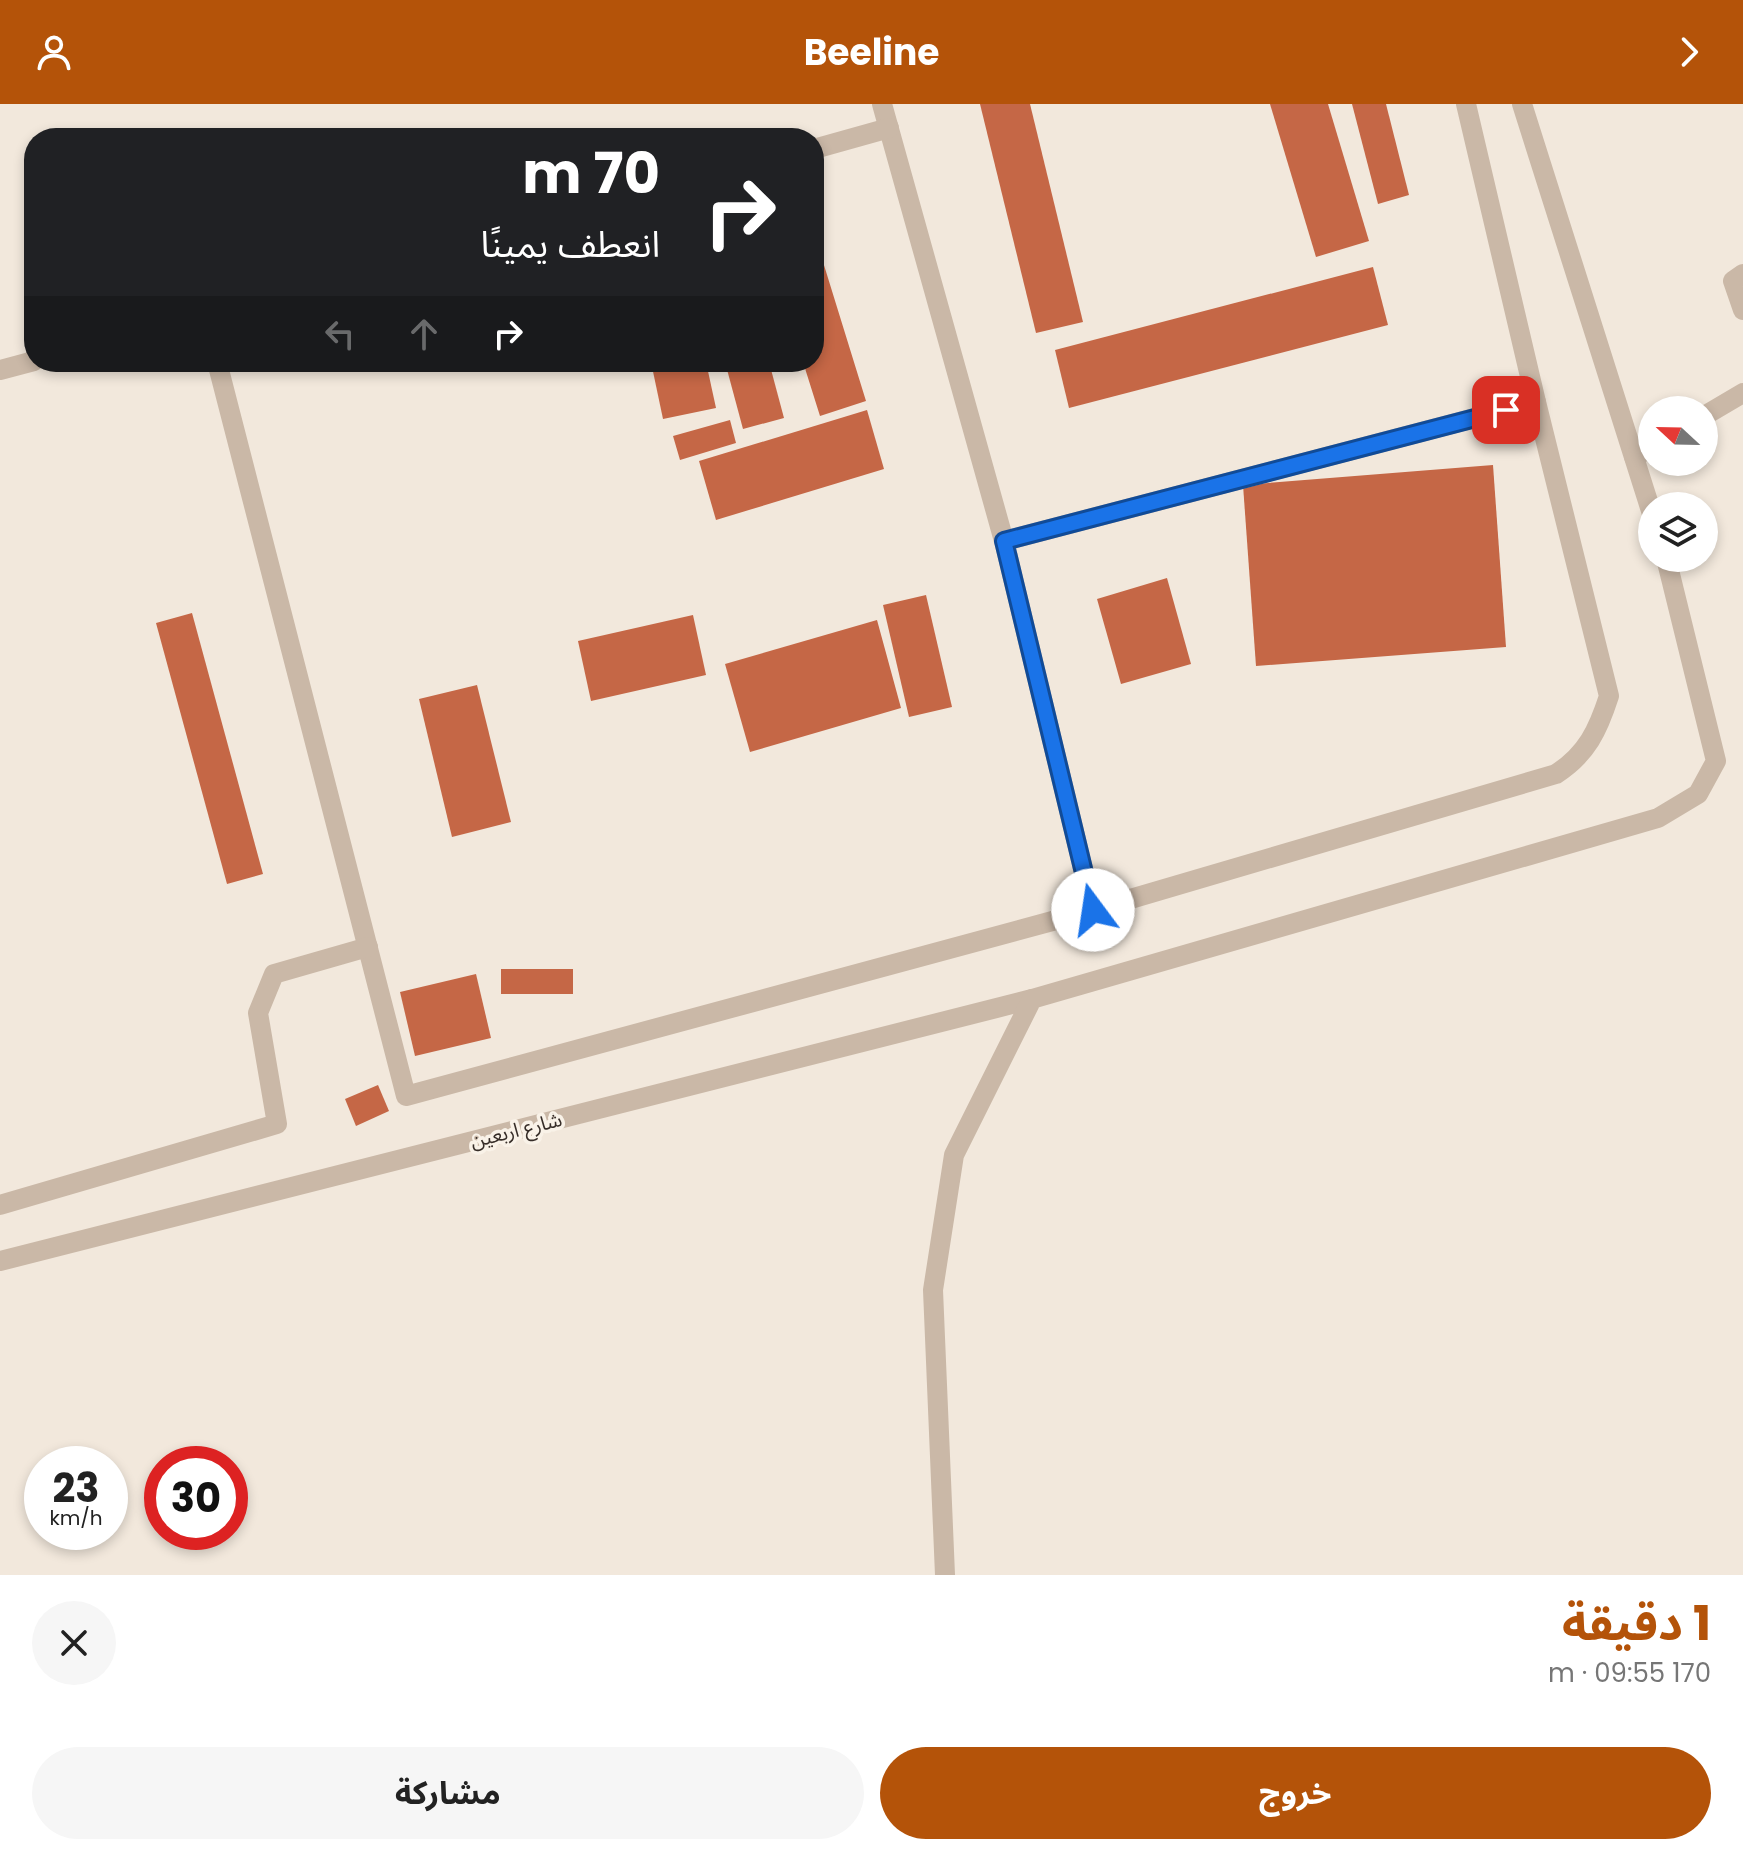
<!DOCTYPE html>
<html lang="ar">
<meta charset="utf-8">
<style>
body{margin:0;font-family:Poppins,"Noto Sans Arabic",sans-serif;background:#f6f6f6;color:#222;direction:rtl;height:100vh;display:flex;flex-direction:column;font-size:30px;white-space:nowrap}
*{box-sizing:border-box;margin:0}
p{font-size:26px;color:#767676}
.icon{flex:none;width:44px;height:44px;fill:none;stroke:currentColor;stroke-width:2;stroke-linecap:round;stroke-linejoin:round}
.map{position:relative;height:1471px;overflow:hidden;direction:ltr}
.panel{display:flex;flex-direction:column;background:#fff;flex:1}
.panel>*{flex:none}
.hud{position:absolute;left:24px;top:24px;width:800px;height:244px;border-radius:32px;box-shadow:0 4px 12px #0003;direction:rtl;background:#202124;color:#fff;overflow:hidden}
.needle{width:52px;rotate:292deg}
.fabs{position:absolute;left:1638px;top:292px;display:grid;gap:16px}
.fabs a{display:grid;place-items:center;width:80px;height:80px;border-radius:50%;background:#fff;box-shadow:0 4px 12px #0003;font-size:40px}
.speed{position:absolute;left:24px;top:1342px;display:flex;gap:16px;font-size:40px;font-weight:700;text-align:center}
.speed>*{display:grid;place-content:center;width:104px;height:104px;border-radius:50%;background:#fff;box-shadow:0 4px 12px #0003;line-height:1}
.speed small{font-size:20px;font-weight:400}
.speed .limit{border:12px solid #d22;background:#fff;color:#111}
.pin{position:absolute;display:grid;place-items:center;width:68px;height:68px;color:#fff;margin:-34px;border-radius:16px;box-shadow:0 4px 12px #0006}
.me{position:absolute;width:88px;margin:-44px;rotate:346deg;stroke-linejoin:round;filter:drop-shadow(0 0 6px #0008)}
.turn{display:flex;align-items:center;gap:28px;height:168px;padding:0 32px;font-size:36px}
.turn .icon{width:104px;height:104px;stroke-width:2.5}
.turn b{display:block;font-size:56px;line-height:68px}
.lanes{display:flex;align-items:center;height:76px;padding:0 32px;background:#0003;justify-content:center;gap:40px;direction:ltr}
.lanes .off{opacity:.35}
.round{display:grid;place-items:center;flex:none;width:84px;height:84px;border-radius:42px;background:#f6f6f6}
.head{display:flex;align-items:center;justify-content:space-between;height:136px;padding:0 32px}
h1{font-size:48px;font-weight:700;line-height:60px;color:#b45309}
.primary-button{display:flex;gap:16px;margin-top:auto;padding:16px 32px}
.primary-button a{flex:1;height:92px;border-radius:48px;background:#b45309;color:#fff;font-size:32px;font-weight:700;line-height:92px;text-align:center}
.primary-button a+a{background:#f6f6f6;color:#222}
header{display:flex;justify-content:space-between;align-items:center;height:104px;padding:0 32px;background:#b45309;color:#fff;font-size:36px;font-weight:700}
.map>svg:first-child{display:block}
.building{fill:#c56746}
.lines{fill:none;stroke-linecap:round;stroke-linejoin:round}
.minor{stroke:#cab8a7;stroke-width:20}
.route-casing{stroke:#114b97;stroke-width:20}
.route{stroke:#1a73e8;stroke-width:14}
.labels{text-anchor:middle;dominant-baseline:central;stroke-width:7;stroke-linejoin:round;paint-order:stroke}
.street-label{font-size:20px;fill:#362d28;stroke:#f9f2e8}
</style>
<header><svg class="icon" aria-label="forward" viewBox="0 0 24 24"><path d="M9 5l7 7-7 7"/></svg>Beeline<svg class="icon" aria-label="person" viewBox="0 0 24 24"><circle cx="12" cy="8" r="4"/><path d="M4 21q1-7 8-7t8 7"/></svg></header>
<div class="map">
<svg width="1743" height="1471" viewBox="0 0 1743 1471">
<rect width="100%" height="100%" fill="#f2e8dc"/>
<!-- building -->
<g class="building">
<path d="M 980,0 L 1030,0 L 1083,218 L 1036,229 Z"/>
<path d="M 1270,0 L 1328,0 L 1369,137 L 1316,153 Z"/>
<path d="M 1352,0 L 1386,0 L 1409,91 L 1378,100 Z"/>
<path d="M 815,132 L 866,297 L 820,312 L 803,258 L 814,258 Z"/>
<path d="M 1373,163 L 1388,221 L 1069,304 L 1055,246 Z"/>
<path d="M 651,258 L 706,258 L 716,304 L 663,315 Z"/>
<path d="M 725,258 L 769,258 L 784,314 L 743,325 Z"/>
<path d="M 867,306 L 884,365 L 716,416 L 699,357 Z"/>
<path d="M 730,316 L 736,339 L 680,356 L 673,332 Z"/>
<path d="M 1493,361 L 1506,543 L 1256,562 L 1243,381 Z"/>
<path d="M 1167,474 L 1191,560 L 1121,580 L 1097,495 Z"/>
<path d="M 926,491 L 952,603 L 909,613 L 883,501 Z"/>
<path d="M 192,509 L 263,770 L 227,780 L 156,519 Z"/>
<path d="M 693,511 L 706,571 L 591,597 L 578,537 Z"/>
<path d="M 877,516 L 901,604 L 750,648 L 725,560 Z"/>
<path d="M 477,581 L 511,718 L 452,733 L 419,595 Z"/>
<rect x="501" y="865" width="72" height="25"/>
<path d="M 476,870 L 491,934 L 415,952 L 400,888 Z"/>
<path d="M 378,981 L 389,1007 L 356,1022 L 345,995 Z"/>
</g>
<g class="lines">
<!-- minor -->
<g class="minor">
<path d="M 882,0 L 1004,437 L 1093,806"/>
<path d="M 1522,0 L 1652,410"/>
<path d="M 814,45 L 889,24"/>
<path d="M 1743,170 L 1733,177 L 1743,206"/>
<path d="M 217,258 L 406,992 L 1093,806 L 1556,670 C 1587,650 1598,626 1609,592 L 1536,298 L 1466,0"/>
<path d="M 0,266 L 34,257"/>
<path d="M 1704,312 L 1743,289"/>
<path d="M 1634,353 L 1652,343"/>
<path d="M 1004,437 L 1536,298"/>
<path d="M 0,1101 L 277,1020 L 258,909 L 274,870 L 368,843"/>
<path d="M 0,1157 L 1032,895"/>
<path d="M 945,1471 L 933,1186 L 954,1051 L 1032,895 L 1658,714 L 1698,690 L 1716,657 L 1666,454"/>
</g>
</g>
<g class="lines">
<!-- route casing -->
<g class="route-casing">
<path id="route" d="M 1093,806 L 1004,437 L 1506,306"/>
</g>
<!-- route -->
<use href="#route" class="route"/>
</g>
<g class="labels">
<!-- street labels -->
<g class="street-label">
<text transform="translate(516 1026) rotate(-14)">شارع اربعين</text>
</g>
</g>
</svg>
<div class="fabs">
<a><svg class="needle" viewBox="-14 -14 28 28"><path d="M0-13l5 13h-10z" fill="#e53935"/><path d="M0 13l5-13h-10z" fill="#767676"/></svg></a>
<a><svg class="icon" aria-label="layers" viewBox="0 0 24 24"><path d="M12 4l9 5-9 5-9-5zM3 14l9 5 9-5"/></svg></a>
</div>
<div class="speed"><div>23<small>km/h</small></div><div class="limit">30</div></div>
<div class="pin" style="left:1506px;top:306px;background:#d93025"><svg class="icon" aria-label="arrive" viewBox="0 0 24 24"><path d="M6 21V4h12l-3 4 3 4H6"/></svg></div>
<svg class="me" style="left:1093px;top:806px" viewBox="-20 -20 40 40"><circle r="19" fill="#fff"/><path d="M0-13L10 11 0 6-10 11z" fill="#1a73e8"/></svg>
<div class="hud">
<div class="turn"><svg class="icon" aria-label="right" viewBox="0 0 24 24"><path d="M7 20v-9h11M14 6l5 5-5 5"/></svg><div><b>70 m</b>انعطف يمينًا</div></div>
<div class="lanes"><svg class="icon off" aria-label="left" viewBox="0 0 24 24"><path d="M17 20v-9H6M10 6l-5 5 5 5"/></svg><svg class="icon off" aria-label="ahead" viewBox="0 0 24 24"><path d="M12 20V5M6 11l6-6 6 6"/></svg><svg class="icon" aria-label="right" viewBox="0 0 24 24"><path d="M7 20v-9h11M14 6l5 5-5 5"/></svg></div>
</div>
</div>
<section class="panel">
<div class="head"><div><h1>1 دقيقة</h1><p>170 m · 09:55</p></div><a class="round"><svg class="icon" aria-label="close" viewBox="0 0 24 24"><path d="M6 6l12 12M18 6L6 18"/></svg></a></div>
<div class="primary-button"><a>خروج</a><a>مشاركة</a></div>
</section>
